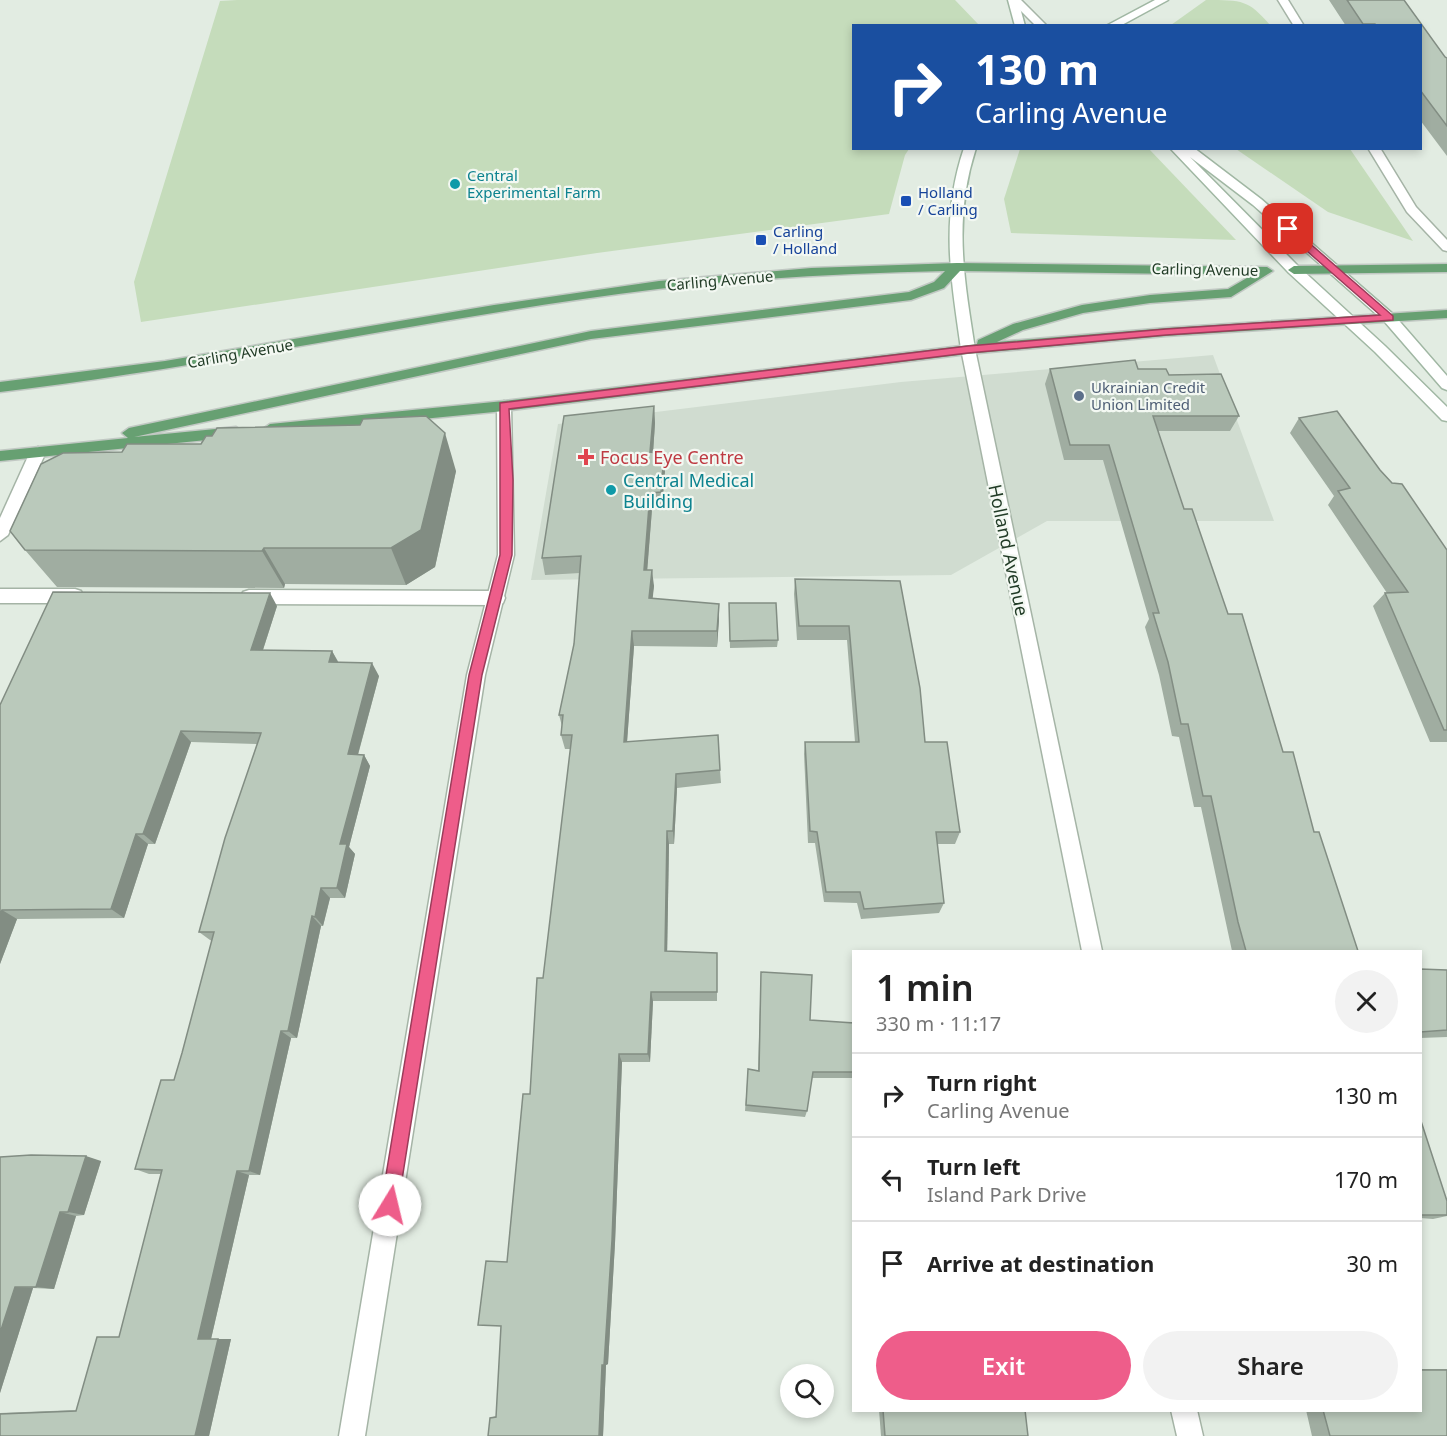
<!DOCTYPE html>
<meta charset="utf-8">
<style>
body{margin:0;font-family:"Noto Sans",sans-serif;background:#f2f2f2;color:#222;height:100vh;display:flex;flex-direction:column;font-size:22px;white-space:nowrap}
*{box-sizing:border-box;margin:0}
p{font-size:20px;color:#767676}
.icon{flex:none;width:33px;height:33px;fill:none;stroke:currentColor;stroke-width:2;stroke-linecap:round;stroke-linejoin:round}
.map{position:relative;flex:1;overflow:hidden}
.drawer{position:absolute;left:852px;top:950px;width:570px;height:462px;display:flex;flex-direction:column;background:#fff;border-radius:0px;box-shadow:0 3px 9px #0003}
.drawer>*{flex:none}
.hud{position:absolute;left:852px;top:24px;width:570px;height:126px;border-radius:0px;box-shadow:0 3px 9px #0003;background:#1a4fa0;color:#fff;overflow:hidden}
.controls{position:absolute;left:780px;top:1364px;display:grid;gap:12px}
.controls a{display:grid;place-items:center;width:54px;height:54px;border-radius:50%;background:#fff;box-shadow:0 3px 9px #0003;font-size:30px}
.pin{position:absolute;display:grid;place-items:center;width:51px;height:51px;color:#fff;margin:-26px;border-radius:12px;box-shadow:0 3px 9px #0006}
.me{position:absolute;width:66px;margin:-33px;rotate:9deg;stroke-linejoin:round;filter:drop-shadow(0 0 4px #0008)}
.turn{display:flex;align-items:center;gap:21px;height:126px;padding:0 24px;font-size:27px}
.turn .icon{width:78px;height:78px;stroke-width:2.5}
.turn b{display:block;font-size:42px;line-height:51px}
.round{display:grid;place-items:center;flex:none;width:63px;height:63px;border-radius:32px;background:#f2f2f2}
.overview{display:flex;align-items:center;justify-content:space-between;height:102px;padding:0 24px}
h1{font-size:36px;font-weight:600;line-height:45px}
.button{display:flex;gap:12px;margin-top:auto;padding:12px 24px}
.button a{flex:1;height:69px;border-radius:36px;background:#ee5d8a;color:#fff;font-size:24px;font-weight:600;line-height:69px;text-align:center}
.button a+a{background:#f2f2f2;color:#222}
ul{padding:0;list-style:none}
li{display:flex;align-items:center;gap:18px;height:84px;padding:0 24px;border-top:2px solid #e0e0e0}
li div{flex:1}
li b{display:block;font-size:22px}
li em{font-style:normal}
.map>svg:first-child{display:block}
.built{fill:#d0dcd0}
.green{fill:#c5dcbb}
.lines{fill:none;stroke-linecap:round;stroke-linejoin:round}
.service-casing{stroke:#a5b4a6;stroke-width:3}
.minor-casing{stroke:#a5b4a6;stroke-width:3}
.tertiary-casing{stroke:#a5b4a6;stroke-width:3}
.secondary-casing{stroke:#a0b7a3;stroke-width:3}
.primary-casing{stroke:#c1c8c3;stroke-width:3}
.service{fill:#fff;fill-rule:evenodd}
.minor{fill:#fff;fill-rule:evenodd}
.tertiary{fill:#fff;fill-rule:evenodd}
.secondary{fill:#fff;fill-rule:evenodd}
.primary{fill:#67a072;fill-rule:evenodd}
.wall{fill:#a0ada1}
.shaded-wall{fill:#828d83}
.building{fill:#bac9bb;stroke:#828d83;stroke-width:1.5}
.route{fill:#ee5d8a;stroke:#9b3c5a;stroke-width:1.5}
.culture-dot{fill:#0f9aa8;stroke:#f3f8f2;stroke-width:2}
.transit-dot{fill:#1a4fb4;stroke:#f3f8f2;stroke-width:2}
.service-dot{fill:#5c6f8a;stroke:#f3f8f2;stroke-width:2}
.health-dot{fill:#e0444e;stroke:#f3f8f2;stroke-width:2}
.labels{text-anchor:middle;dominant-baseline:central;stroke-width:4.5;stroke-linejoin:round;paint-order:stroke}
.far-culture-label{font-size:15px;fill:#0d838f;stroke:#f3f8f2;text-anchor:start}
.far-transit-label{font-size:15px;fill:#164399;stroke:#f3f8f2;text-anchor:start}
.far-street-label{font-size:15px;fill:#223c27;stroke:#f3f8f2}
.far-service-label{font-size:15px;fill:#4e5e75;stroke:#f3f8f2;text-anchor:start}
.health-label{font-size:18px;fill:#be3a42;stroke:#f3f8f2;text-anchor:start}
.culture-label{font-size:18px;fill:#0d838f;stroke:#f3f8f2;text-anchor:start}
.street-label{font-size:18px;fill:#223c27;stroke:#f3f8f2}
</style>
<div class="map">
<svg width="1447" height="1436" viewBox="0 0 1447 1436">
<rect width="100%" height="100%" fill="#e2ece2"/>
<!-- built -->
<path class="built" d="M 1213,355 L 1274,521 L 1047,521 L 951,575 L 531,580 L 558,424 L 901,382 Z"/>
<!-- green -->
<g class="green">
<path d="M 237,0 L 955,0 L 979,25 L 854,26 L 854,148 L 909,149 L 905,155 L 889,214 L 597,253 L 141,322 L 134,282 L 220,1 Z"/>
<path d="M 1206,0 C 1243,0 1248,0 1270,25 L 1171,25 Z"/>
<path d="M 1020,149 L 1149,149 L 1236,240 L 1011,233 L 1004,199 Z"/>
<path d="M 1236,149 L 1350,149 L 1413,241 L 1328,212 Z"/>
</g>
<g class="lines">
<!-- service casing -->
<g class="service-casing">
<g id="service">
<path d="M 0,589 L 75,589 L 81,591 L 83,596 L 81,601 L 75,603 L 0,603 Z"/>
<path d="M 249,590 L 497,591 L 503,593 L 505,598 L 503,603 L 497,605 L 249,604 L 243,602 L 241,597 L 243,592 Z"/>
</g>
</g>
<!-- minor casing -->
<g class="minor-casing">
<g id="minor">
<path d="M 1278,0 L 1288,0 L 1304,26 L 1294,26 Z"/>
<path d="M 1368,148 L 1380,148 L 1416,207 L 1447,240 L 1447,251 L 1443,250 L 1407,212 Z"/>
<path d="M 504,401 L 511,406 L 514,555 L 485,675 L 365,1436 L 339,1436 L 467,675 L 498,555 L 497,406 Z"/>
<path d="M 38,447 L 46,452 L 8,535 L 0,541 L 0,518 L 30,452 Z"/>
</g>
</g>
<!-- tertiary casing -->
<g class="tertiary-casing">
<g id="tertiary">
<path d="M 1010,0 L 1021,0 L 1047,26 L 1036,26 Z"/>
<path d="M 968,344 L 975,349 L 1102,951 L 1082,951 L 961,349 Z"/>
<path d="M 1171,1410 L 1197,1410 L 1203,1436 L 1177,1436 Z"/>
</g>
</g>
<!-- secondary casing -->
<g class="secondary-casing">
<g id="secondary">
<path d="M 1008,0 L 1018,0 L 1025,26 L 1015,26 Z"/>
<path d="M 1155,0 L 1168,0 L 1120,26 L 1106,26 Z"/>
<path d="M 964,148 L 976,148 C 953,219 964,278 975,349 L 968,354 L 961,349 C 951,278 940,219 964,148 Z"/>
<path d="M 1170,148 L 1194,148 L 1261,199 L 1394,315 L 1447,376 L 1447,390 L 1442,388 L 1384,321 L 1253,205 L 1190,157 L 1299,267 L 1385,346 L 1447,407 L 1447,421 L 1442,420 L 1375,352 L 1289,273 Z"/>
</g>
</g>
<!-- primary casing -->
<g class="primary-casing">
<g id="primary">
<path d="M 957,263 L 1267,267 L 1273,271 L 1231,297 L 1150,303 L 1083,313 L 1023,330 L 997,342 L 1166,328 L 1447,310 L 1447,318 L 1166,336 L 968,354 L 504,411 L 270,434 L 263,429 L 270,424 L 504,401 L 977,344 L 978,340 L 1013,324 L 1082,305 L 1150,295 L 1228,289 L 1252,275 L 960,271 L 944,288 L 911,300 L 591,339 L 134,437 L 236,427 L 243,432 L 236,437 L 0,461 L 0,451 L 128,438 L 122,433 L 129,428 L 591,331 L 909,292 L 934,282 L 945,271 C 849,273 753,278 658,289 C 438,316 221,366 0,392 L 0,382 L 165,361 L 494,305 L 659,281 L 811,268 Z"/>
<path d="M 1447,264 L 1447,272 L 1294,274 L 1288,270 L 1294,266 Z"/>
</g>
</g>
<!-- service -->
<use href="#service" class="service"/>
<!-- minor -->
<use href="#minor" class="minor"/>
<!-- tertiary -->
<use href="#tertiary" class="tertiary"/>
<!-- secondary -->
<use href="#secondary" class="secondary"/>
<!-- primary -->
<use href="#primary" class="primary"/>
</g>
<!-- wall -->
<g class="wall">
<path d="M 1329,0 L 1404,0 L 1445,57 L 1447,58 L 1447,156 L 1420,120 L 1420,26 L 1346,26 Z"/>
<path d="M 1050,369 L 1138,369 L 1169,375 L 1239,416 L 1230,431 L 1158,431 L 1184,509 L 1228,614 L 1283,752 L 1314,832 L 1358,951 L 1232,951 L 1201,807 L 1194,807 L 1179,737 L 1172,736 L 1159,675 L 1145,627 L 1149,619 L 1103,460 L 1064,460 L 1045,384 Z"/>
<path d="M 654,406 L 655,423 L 653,452 L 665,471 L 662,508 L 652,509 L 647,570 L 654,586 L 652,598 L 719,619 L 717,647 L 634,646 L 627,742 L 720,770 L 721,783 L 677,788 L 674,844 L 669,844 L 667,951 L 717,953 L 717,1001 L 653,1001 L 650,1062 L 622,1062 L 615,1243 L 608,1364 L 606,1365 L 603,1436 L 490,1418 L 496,1416 L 507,1262 L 530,1094 L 571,749 L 565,749 L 561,735 L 562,726 L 559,715 L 574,644 L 580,573 L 545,575 L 542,558 Z"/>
<path d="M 1299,418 L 1380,470 L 1447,550 L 1447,742 L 1430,742 L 1373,606 L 1385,593 L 1387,593 L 1328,505 L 1334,496 L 1290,433 Z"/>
<path d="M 201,444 L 456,471 L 435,567 L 406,585 L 285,584 L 284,588 L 57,587 L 25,550 L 122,452 Z"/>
<path d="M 795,579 L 900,581 L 925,742 L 960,832 L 955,844 L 937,844 L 944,903 L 939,913 L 861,919 L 857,903 L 824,902 L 815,843 L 808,843 L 804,754 L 805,742 L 855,742 L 847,640 L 797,640 L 794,594 Z"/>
<path d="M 729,603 L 778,640 L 777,647 L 730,648 Z"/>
<path d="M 277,606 L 263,650 L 332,651 L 339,663 L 379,676 L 358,755 L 364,755 L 370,766 L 349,847 L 355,854 L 345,898 L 330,898 L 323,926 L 321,926 L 297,1038 L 291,1038 L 260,1175 L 249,1175 L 211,1339 L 231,1339 L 209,1436 L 0,1436 L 0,1413 L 76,1410 L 119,1337 L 161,1174 L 149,1174 L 135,1169 L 174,1080 L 182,1053 L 212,941 L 210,940 L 199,932 L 257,744 L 191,742 L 155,844 L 148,844 L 124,918 L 17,919 L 0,964 L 0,705 Z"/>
<path d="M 1420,969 L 1447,970 L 1447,1037 L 1420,1038 Z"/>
<path d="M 761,972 L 810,1020 L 854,1023 L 854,1078 L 812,1078 L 807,1111 L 805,1117 L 745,1111 L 748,1069 L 758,1071 Z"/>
<path d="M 1420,1118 L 1447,1201 L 1447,1216 L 1433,1219 L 1420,1218 Z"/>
<path d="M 0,1157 L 101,1161 L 84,1215 L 76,1216 L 54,1289 L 33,1288 L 0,1393 Z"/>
<path d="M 1420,1369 L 1447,1369 L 1447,1436 L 1312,1436 L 1306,1410 L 1420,1410 Z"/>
<path d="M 879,1410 L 1025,1410 L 1028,1436 L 881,1436 Z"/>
</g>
<!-- shaded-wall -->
<g class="shaded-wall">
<path d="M 654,406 L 655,423 L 652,469 L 650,452 Z"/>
<path d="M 445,433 L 456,471 L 435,567 L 406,585 L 391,548 Z"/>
<path d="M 664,454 L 665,471 L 662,508 L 661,492 Z"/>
<path d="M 650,493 L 652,509 L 646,586 L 644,570 Z"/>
<path d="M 264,548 L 285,584 L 284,588 L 262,551 Z"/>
<path d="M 652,570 L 654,586 L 651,614 L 649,598 Z"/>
<path d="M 270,593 L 277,606 L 259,662 L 251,650 Z"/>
<path d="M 719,604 L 719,619 L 717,647 L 717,631 Z"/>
<path d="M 632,631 L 634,646 L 626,756 L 624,742 Z"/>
<path d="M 332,651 L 339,664 L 329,662 Z"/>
<path d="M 372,663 L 379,676 L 355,765 L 348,754 Z"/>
<path d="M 181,731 L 191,742 L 155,844 L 143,834 Z"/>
<path d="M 364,755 L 370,766 L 349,847 L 355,854 L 345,898 L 337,888 L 340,844 Z"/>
<path d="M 676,774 L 677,788 L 674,844 L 673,831 Z"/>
<path d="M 667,831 L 669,844 L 667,961 L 665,951 Z"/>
<path d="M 136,834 L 148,844 L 124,918 L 111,909 Z"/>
<path d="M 321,888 L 330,898 L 323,926 L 315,917 Z"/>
<path d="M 2,910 L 17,919 L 0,964 L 0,915 Z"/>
<path d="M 312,916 L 321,926 L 297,1038 L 288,1031 Z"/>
<path d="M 651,992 L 653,1001 L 650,1062 L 648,1054 Z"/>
<path d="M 281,1031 L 291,1038 L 260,1175 L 249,1171 Z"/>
<path d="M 619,1054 L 622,1062 L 615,1243 L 608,1364 L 606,1365 L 603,1436 L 599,1436 L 602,1365 Z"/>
<path d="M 86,1156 L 101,1161 L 84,1215 L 68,1212 Z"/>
<path d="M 237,1171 L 249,1175 L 211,1339 L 198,1339 Z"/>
<path d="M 60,1212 L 76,1216 L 54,1289 L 36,1287 Z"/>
<path d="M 15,1287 L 33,1288 L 0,1393 L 0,1333 Z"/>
<path d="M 218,1339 L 231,1339 L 209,1436 L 195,1436 Z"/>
</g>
<!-- building -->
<g class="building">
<path d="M 1347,0 L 1404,0 L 1445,57 L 1447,58 L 1447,126 L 1420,90 L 1420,26 L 1376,26 L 1375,24 L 1363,24 Z"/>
<path d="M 1135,360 L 1138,369 L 1166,369 L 1169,375 L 1221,374 L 1239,416 L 1153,416 L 1184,509 L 1192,509 L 1228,614 L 1242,614 L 1283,752 L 1293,752 L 1314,832 L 1319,832 L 1358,951 L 1246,951 L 1238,922 L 1211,796 L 1203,796 L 1188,724 L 1181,724 L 1168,662 L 1153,613 L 1159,613 L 1109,445 L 1070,445 L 1050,369 Z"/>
<path d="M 654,406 L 650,452 L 664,454 L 661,492 L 650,493 L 644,570 L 652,570 L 649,598 L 719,604 L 717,631 L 632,631 L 624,742 L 718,735 L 720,770 L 676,774 L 673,831 L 667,831 L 665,951 L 717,953 L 717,992 L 651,992 L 648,1054 L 619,1054 L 612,1240 L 604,1365 L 602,1365 L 599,1436 L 488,1436 L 490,1418 L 496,1417 L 501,1326 L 478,1325 L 486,1261 L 507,1262 L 523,1094 L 530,1094 L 537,978 L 543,978 L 572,735 L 561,735 L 563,715 L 559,715 L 574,644 L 581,556 L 542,558 L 564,416 Z"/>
<path d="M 1337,411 L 1380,470 L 1392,483 L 1402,484 L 1447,550 L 1447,730 L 1444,730 L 1385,593 L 1408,592 L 1338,491 L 1350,488 L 1299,418 Z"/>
<path d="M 426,416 L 445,433 L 421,530 L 391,548 L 264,548 L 262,551 L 25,550 L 10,531 L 41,464 L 63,453 L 122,452 L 127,444 L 201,444 L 206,436 L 212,436 L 217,428 L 360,425 L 363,419 Z"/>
<path d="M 795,579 L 900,581 L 920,688 L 925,742 L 947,742 L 953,784 L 960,832 L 936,832 L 944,903 L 864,909 L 860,892 L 826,892 L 817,832 L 810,831 L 805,742 L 859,742 L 849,626 L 799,626 Z"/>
<path d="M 53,592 L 270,593 L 251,650 L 332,651 L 329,662 L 372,663 L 348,754 L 364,755 L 340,844 L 347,844 L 337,888 L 321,888 L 315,917 L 312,916 L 288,1031 L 281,1031 L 249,1171 L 237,1171 L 198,1339 L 218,1339 L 195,1436 L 0,1436 L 0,1414 L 76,1411 L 97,1337 L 119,1337 L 162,1170 L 135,1169 L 161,1080 L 174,1080 L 182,1053 L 214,932 L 199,932 L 225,838 L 261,733 L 181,731 L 143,834 L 136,834 L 111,909 L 2,910 L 0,915 L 0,705 Z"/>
<path d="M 729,603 L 776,603 L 778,640 L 730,641 Z"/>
<path d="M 1420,969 L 1447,970 L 1447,1030 L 1420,1032 Z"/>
<path d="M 761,972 L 812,975 L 810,1020 L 854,1023 L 854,1072 L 813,1072 L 807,1111 L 746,1105 L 748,1069 L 759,1071 Z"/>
<path d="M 1420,1118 L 1447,1201 L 1447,1215 L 1420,1215 Z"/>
<path d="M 31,1155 L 86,1156 L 68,1212 L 60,1212 L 36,1287 L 15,1287 L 0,1333 L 0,1157 Z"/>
<path d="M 1420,1370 L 1447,1370 L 1447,1436 L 1330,1436 L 1323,1410 L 1420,1410 Z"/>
<path d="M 883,1410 L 1025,1410 L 1028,1436 L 885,1436 Z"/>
</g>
<!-- route -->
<path class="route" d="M 1284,227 L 1291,227 L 1393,316 L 1393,320 L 1166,335 L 968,353 L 509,409 L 513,480 L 512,555 L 482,675 L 398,1205 L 396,1212 L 390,1214 L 383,1212 L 381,1205 L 469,675 L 500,555 L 500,403 L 968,346 L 1166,329 L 1380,315 L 1284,231 Z"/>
<!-- markers -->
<g class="culture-dot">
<circle cx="455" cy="184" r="6"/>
<circle cx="611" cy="490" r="6"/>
</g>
<g class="transit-dot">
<rect x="900" y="195" width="12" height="12" rx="3"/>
<rect x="755" y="234" width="12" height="12" rx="3"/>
</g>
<circle class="service-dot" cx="1079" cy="396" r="6"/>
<path class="health-dot" d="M583 448h6v6h6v6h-6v6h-6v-6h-6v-6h6z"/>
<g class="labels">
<!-- far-culture labels -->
<g class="far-culture-label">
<text x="467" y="175">Central<tspan x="467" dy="17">Experimental Farm</tspan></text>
</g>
<!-- far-transit labels -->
<g class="far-transit-label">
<text x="918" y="192">Holland<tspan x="918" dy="17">/ Carling</tspan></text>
<text x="773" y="231">Carling<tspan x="773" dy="17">/ Holland</tspan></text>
</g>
<!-- far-street labels -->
<g class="far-street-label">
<text transform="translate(1205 269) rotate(1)">Carling Avenue</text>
<text transform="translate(720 280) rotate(-5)">Carling Avenue</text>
<text transform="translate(240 353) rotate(-10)">Carling Avenue</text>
</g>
<!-- far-service labels -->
<g class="far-service-label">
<text x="1091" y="387">Ukrainian Credit<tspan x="1091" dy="17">Union Limited</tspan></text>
</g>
<!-- health labels -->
<g class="health-label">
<text x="600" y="457">Focus Eye Centre</text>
</g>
<!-- culture labels -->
<g class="culture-label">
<text x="623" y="480">Central Medical<tspan x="623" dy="21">Building</tspan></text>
</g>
<!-- street labels -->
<g class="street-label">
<text transform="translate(1009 550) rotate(78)">Holland Avenue</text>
</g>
</g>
</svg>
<div class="controls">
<a><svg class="icon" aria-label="search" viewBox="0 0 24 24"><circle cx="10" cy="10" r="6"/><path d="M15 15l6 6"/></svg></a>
</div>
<div class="pin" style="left:1288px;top:229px;background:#d93025"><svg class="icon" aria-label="arrive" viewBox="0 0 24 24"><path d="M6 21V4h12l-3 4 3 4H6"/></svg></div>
<svg class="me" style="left:390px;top:1205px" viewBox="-20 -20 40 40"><circle r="19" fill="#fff"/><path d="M0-13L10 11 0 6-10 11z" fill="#ee5d8a"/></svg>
<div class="hud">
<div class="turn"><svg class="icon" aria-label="right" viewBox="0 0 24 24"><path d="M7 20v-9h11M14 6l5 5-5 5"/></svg><div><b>130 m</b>Carling Avenue</div></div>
</div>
<section class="drawer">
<div class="overview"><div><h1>1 min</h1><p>330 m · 11:17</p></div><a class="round"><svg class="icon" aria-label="close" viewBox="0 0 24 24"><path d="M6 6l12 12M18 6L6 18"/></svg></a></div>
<ul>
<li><svg class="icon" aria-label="right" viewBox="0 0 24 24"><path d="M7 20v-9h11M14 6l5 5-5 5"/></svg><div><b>Turn right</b><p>Carling Avenue</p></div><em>130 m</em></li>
<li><svg class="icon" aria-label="left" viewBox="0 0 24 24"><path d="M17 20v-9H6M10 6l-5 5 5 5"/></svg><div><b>Turn left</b><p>Island Park Drive</p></div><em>170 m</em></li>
<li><svg class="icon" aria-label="arrive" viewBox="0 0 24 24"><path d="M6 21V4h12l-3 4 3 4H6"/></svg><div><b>Arrive at destination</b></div><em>30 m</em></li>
</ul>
<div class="button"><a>Exit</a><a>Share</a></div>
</section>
</div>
